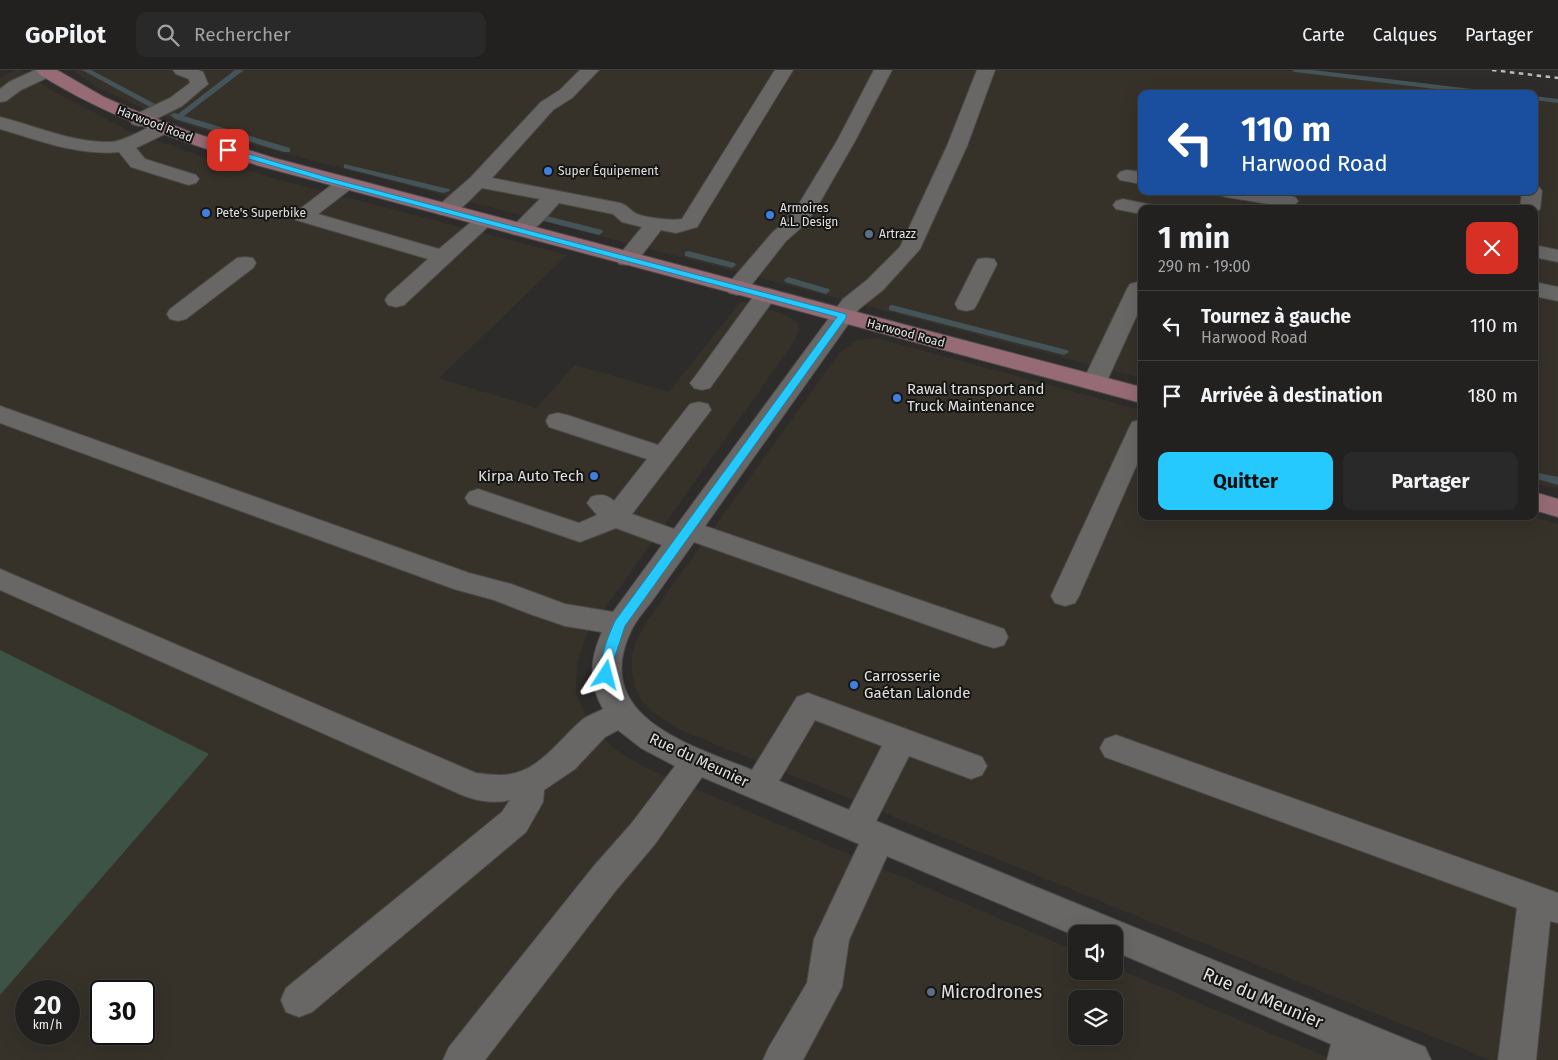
<!DOCTYPE html>
<html lang="fr">
<meta charset="utf-8">
<style>
body{margin:0;font-family:"Fira Sans",sans-serif;background:#2a2929;color:#f1f3f6;height:100vh;display:flex;flex-direction:column;font-size:19px;white-space:nowrap}
*{box-sizing:border-box;margin:0}
p{font-size:16px;color:#a2a3a5}
.icon{flex:none;width:28px;height:28px;fill:none;stroke:currentColor;stroke-width:2;stroke-linecap:round;stroke-linejoin:round}
.map{position:relative;flex:1;overflow:hidden}
.panel{position:absolute;left:1138px;top:135px;width:400px;height:315px;display:flex;flex-direction:column;background:#222120;border-radius:10px;box-shadow:0 5px 20px #0002,0 0 0 1px #3f3e3e}
.panel>*{flex:none}
.guide{position:absolute;left:1138px;top:20px;width:400px;height:105px;border-radius:10px;box-shadow:0 5px 20px #0002,0 0 0 1px #3f3e3e;background:#1a4fa0;color:#fff;overflow:hidden}
.controls{position:absolute;left:1068px;top:855px;display:grid;gap:10px}
.controls a{display:grid;place-items:center;width:55px;height:55px;border-radius:10px;background:#222120;box-shadow:0 5px 20px #0002,0 0 0 1px #3f3e3e;font-size:25px}
.speed{position:absolute;left:15px;top:910px;display:flex;gap:10px;font-size:25px;font-weight:700;text-align:center}
.speed>*{display:grid;place-content:center;width:65px;height:65px;border-radius:50%;background:#222120;box-shadow:0 5px 20px #0002,0 0 0 1px #3f3e3e;line-height:1}
.speed small{font-size:12px;font-weight:400}
.speed .limit{border:2px solid #111;border-radius:8px;background:#fff;color:#111}
.pin{position:absolute;display:grid;place-items:center;width:42px;height:42px;color:#fff;margin:-21px;border-radius:10px;box-shadow:0 2px 8px #0006}
.me{position:absolute;width:55px;margin:-28px;rotate:9deg;stroke-linejoin:round;filter:drop-shadow(0 0 4px #0008)}
.turn{display:flex;align-items:center;gap:18px;height:105px;padding:0 20px;font-size:22px}
.turn .icon{width:65px;height:65px;stroke-width:2.5}
.turn b{display:block;font-size:35px;line-height:42px}
.round{display:grid;place-items:center;flex:none;width:52px;height:52px;border-radius:10px;background:#2a2929}
.overview{display:flex;align-items:center;justify-content:space-between;height:85px;padding:0 20px}
h1{font-size:30px;font-weight:700;line-height:38px}
.button{display:flex;gap:10px;margin-top:auto;padding:10px 20px}
.button a{flex:1;height:58px;border-radius:10px;background:#26c9fe;color:#111;font-size:20px;font-weight:700;line-height:58px;text-align:center}
.button a+a{background:#2a2929;color:#f1f3f6}
ul{padding:0;list-style:none}
li{display:flex;align-items:center;gap:15px;height:70px;padding:0 20px;border-top:1px solid #3f3e3e}
li div{flex:1}
li b{display:block;font-size:19px}
li em{font-style:normal}
header{display:flex;align-items:center;gap:30px;box-sizing:border-box;height:70px;padding:0 25px;background:#222120;border-bottom:1px solid #3f3e3e}
header strong{font-size:24px}
nav{display:flex;gap:28px;margin-inline-start:auto;font-size:18px}
.search{width:350px;height:45px;background:#2a2929;display:flex;align-items:center;gap:12px;box-sizing:border-box;padding:0 18px;border-radius:10px;color:#a2a3a5;font-size:19px}
.map>svg:first-child{display:block}
.built{fill:#36322a;fill-rule:evenodd}
.green{fill:#3c5345}
.lines{fill:none;stroke-linecap:round;stroke-linejoin:round}
.stream{fill:#445458;fill-rule:evenodd}
.minor-casing{stroke:#4b4a48;stroke-width:2}
.major-casing{stroke:#4b4a48;stroke-width:2}
.minor{fill:#696765;fill-rule:evenodd}
.major{fill:#966b76;fill-rule:evenodd}
.rail{stroke:#bdbcbb;stroke-width:2.5;stroke-dasharray:4.5 4.5;stroke-linecap:butt}
.route{fill:#26c9fe;stroke:#1983a5}
.shop-dot{fill:#3f7fe0;stroke:#151514;stroke-width:2}
.service-dot{fill:#5c6f8a;stroke:#151514;stroke-width:2}
.labels{text-anchor:middle;dominant-baseline:central;stroke-width:4;stroke-linejoin:round;paint-order:stroke}
.far-street-label{font-size:12px;fill:#e2e1e0;stroke:#151514}
.far-poi-label{font-size:12px;fill:#e2e1e0;stroke:#151514;text-anchor:start}
.poi-label{font-size:15px;fill:#e2e1e0;stroke:#151514;text-anchor:start}
.street-label{font-size:15px;fill:#e2e1e0;stroke:#151514}
.near-poi-label{font-size:18px;fill:#e2e1e0;stroke:#151514;text-anchor:start}
.near-street-label{font-size:18px;fill:#e2e1e0;stroke:#151514}
</style>
<header>
<strong>GoPilot</strong>
<div class="search"><svg class="icon" aria-label="search" viewBox="0 0 24 24"><circle cx="10" cy="10" r="6"/><path d="M15 15l6 6"/></svg>Rechercher</div>
<nav><a>Carte</a><a>Calques</a><a>Partager</a></nav>
</header>
<div class="map">
<svg width="1558" height="990" viewBox="0 0 1558 990">
<rect width="100%" height="100%" fill="#2e2c2a"/>
<!-- built -->
<g class="built">
<path d="M 16,0 L 21,0 L 56,23 L 130,61 L 195,84 L 280,110 L 567,185 L 439,308 L 536,338 L 575,295 L 669,322 L 741,231 L 766,238 L 787,246 L 797,253 L 799,260 L 794,272 L 586,565 L 577,595 L 576,623 L 589,653 L 613,678 L 644,697 L 1076,881 L 1076,901 L 1114,901 L 1114,897 L 1334,990 L 0,990 L 0,925 L 209,684 L 0,580 L 0,8 ZM 26,921 L 69,921 L 69,964 L 26,964 ZM 101,921 L 144,921 L 144,964 L 101,964 ZM 1076,929 L 1114,929 L 1114,966 L 1076,966 Z"/>
<path d="M 72,0 L 1284,0 L 1489,24 L 1141,24 L 1141,121 L 1534,121 L 1534,29 L 1558,32 L 1558,419 L 1534,413 L 1534,139 L 1141,139 L 1141,308 L 238,71 L 181,53 L 140,37 L 99,18 Z"/>
<path d="M 876,268 L 1141,340 L 1141,446 L 1529,446 L 1558,454 L 1558,990 L 1490,990 L 676,658 L 654,643 L 641,630 L 635,617 L 632,601 L 632,585 L 637,569 L 647,551 L 840,282 L 857,270 Z"/>
</g>
<!-- green -->
<path class="green" d="M 0,580 L 209,684 L 0,925 Z"/>
<g class="lines">
<!-- stream -->
<g class="stream">
<path d="M 82,0 L 91,0 L 157,35 L 150,37 Z"/>
<path d="M 235,0 L 244,0 L 184,46 L 290,78 L 290,82 L 284,82 L 175,49 L 170,45 L 174,43 L 178,44 Z"/>
<path d="M 1291,0 L 1313,0 L 1497,22 L 1501,24 L 1476,24 L 1295,2 Z"/>
<path d="M 1534,26 L 1558,29 L 1558,33 L 1534,30 Z"/>
<path d="M 344,94 L 449,119 L 450,121 L 443,123 L 344,98 Z"/>
<path d="M 547,146 L 602,160 L 603,162 L 599,165 L 544,151 L 544,147 Z"/>
<path d="M 688,181 L 735,193 L 736,195 L 732,198 L 685,186 L 685,182 Z"/>
<path d="M 788,207 L 829,219 L 830,221 L 826,224 L 785,212 L 784,210 Z"/>
<path d="M 892,235 L 1067,280 L 1069,282 L 1064,285 L 889,240 L 889,236 Z"/>
<path d="M 1534,402 L 1558,407 L 1558,415 L 1534,408 Z"/>
</g>
<!-- minor casing -->
<g class="minor-casing">
<g id="minor">
<path d="M 35,0 L 56,1 L 53,5 L 21,20 L 6,31 L 0,32 L 0,19 L 9,12 Z"/>
<path d="M 173,0 L 198,0 L 203,2 L 208,14 L 182,36 L 146,54 L 139,56 L 132,54 L 130,50 L 132,46 L 170,28 L 190,13 L 189,9 L 176,4 Z"/>
<path d="M 580,0 L 599,0 L 572,28 L 553,40 L 492,108 L 620,133 C 628,135 630,141 637,144 C 647,148 673,151 682,149 L 775,0 L 793,0 L 697,157 L 676,163 L 661,160 L 635,194 L 627,195 L 619,194 L 616,189 L 642,157 L 622,152 L 613,144 L 559,133 C 547,146 531,169 512,164 L 509,160 L 540,129 L 482,118 C 470,129 456,149 438,144 L 435,140 L 438,136 L 471,107 L 541,32 L 560,20 Z"/>
<path d="M 874,0 L 892,0 L 855,71 L 816,139 L 803,156 L 786,171 L 745,223 L 737,225 L 729,223 L 726,218 L 729,213 L 772,163 L 789,148 L 797,137 L 837,71 Z"/>
<path d="M 977,0 L 995,0 L 967,76 L 920,179 L 883,220 L 859,239 L 705,456 L 1004,559 L 1008,567 L 1004,575 L 994,578 L 984,575 L 694,472 C 680,492 666,511 652,531 C 645,540 637,549 632,559 C 588,647 691,675 752,700 L 797,627 L 808,623 L 982,687 L 987,696 L 982,705 L 971,709 L 909,686 L 876,751 L 1425,977 L 1431,990 L 1327,990 L 1331,974 L 1114,881 L 1114,864 L 1076,864 L 1076,866 L 887,786 L 849,870 L 842,917 L 803,990 L 763,990 L 769,977 L 807,913 L 814,869 L 859,774 L 702,707 L 655,774 L 617,819 L 485,990 L 443,990 L 449,977 L 593,797 L 631,754 L 675,696 L 641,678 L 618,660 L 605,667 L 575,699 L 544,720 L 543,732 L 526,762 L 312,942 L 299,947 L 286,942 L 281,930 L 286,918 L 502,742 L 510,730 C 494,734 477,731 462,725 L 0,520 L 0,499 L 476,703 C 484,704 492,705 499,705 C 537,706 557,671 582,650 C 588,645 596,643 603,639 C 588,612 590,589 602,562 L 565,556 L 530,544 L 494,530 L 454,519 L 0,353 L 0,336 L 469,503 L 511,514 L 565,534 L 613,542 L 662,475 L 616,458 L 580,472 L 469,434 L 465,428 L 469,422 L 478,419 L 579,453 L 597,445 L 587,433 L 591,427 C 600,424 606,424 614,431 L 647,389 L 549,357 L 546,351 L 549,345 L 558,343 L 567,345 L 658,375 L 690,334 L 699,332 L 708,334 L 711,340 L 632,444 L 674,459 L 843,229 L 867,210 L 900,177 L 947,76 ZM 815,650 L 882,676 L 849,740 L 779,711 Z"/>
<path d="M 0,47 C 36,56 73,73 110,72 C 131,71 152,50 169,54 L 171,58 L 169,62 L 136,78 L 145,89 L 196,105 L 199,109 L 196,113 L 189,115 L 182,113 L 131,97 L 119,82 C 78,86 38,70 0,59 Z"/>
<path d="M 1127,100 L 1141,102 L 1141,114 L 1120,110 L 1117,106 L 1120,102 Z"/>
<path d="M 345,108 L 352,110 L 355,114 L 352,118 L 318,144 L 439,179 L 477,147 L 484,145 L 491,147 L 494,151 L 404,235 L 396,237 L 388,235 L 385,230 L 388,225 L 428,189 L 296,150 L 293,146 L 296,142 L 338,110 Z"/>
<path d="M 1534,115 L 1539,117 L 1542,121 L 1540,139 L 1534,144 L 1534,139 L 1520,139 L 1522,121 L 1534,121 Z"/>
<path d="M 1216,121 L 1265,121 L 1295,127 L 1298,131 L 1295,135 L 1288,137 L 1226,127 L 1219,125 Z"/>
<path d="M 1123,129 L 1152,135 L 1155,139 L 1141,139 L 1141,144 L 1116,139 L 1113,135 L 1116,131 Z"/>
<path d="M 1534,175 L 1558,180 L 1558,192 L 1534,187 Z"/>
<path d="M 245,187 L 253,188 L 256,193 L 253,198 L 186,249 L 178,251 L 170,249 L 167,244 L 170,239 L 237,188 Z"/>
<path d="M 986,188 L 994,189 L 997,194 L 977,234 L 974,239 L 966,241 L 958,239 L 955,234 L 975,194 L 978,189 Z"/>
<path d="M 1138,212 L 1141,213 L 1141,236 L 1106,313 L 1102,318 L 1094,320 L 1086,318 L 1082,313 L 1127,219 L 1130,214 Z"/>
<path d="M 1534,212 L 1558,217 L 1558,231 L 1534,226 Z"/>
<path d="M 766,218 L 774,220 L 777,225 L 710,318 L 702,320 L 694,318 L 690,313 L 694,308 L 758,220 Z"/>
<path d="M 1141,350 L 1141,385 L 1079,526 L 1075,533 L 1065,536 L 1055,533 L 1051,526 L 1129,358 L 1132,352 Z"/>
<path d="M 1116,665 L 1558,823 L 1558,853 L 1550,851 L 1536,990 L 1498,990 L 1517,838 L 1105,687 L 1100,678 L 1105,669 Z"/>
</g>
</g>
<!-- major casing -->
<g class="major-casing">
<g id="major">
<path d="M 36,0 L 57,0 L 104,27 L 131,39 L 188,61 L 274,88 L 1141,317 L 1141,333 L 260,96 C 183,72 108,48 39,4 Z"/>
<path d="M 1534,422 L 1558,429 L 1558,447 L 1534,440 Z"/>
</g>
</g>
<!-- minor -->
<use href="#minor" class="minor"/>
<!-- major -->
<use href="#major" class="major"/>
<!-- rail -->
<path class="rail" d="M 1492,0 L 1558,8"/>
</g>
<!-- route -->
<path class="route" d="M 228,78 L 330,108 L 846,244 L 846,248 L 625,556 L 614,589 L 610,608 L 602,608 C 596,596 609,564 615,551 L 837,247 L 324,111 L 225,82 L 224,80 Z"/>
<!-- markers -->
<g class="shop-dot">
<circle cx="548" cy="101" r="5"/>
<circle cx="206" cy="143" r="5"/>
<circle cx="770" cy="145" r="5"/>
<circle cx="897" cy="328" r="5"/>
<circle cx="594" cy="406" r="5"/>
<circle cx="854" cy="615" r="5"/>
</g>
<g class="service-dot">
<circle cx="869" cy="164" r="5"/>
<circle cx="931" cy="922" r="5"/>
</g>
<g class="labels">
<!-- far-street labels -->
<g class="far-street-label">
<text transform="translate(155 54) rotate(21)">Harwood Road</text>
<text transform="translate(906 263) rotate(15)">Harwood Road</text>
</g>
<!-- far-poi labels -->
<g class="far-poi-label">
<text x="558" y="101">Super Équipement</text>
<text x="780" y="138">Armoires<tspan x="780" dy="14">A.L. Design</tspan></text>
<text x="216" y="143">Pete's Superbike</text>
<text x="879" y="164">Artrazz</text>
</g>
<!-- poi labels -->
<g class="poi-label">
<text x="907" y="319">Rawal transport and<tspan x="907" dy="17">Truck Maintenance</tspan></text>
<text x="584" y="406" text-anchor="end">Kirpa Auto Tech</text>
<text x="864" y="606">Carrosserie<tspan x="864" dy="17">Gaétan Lalonde</tspan></text>
</g>
<!-- street labels -->
<g class="street-label">
<text transform="translate(699 690) rotate(25)">Rue du Meunier</text>
</g>
<!-- near-poi labels -->
<g class="near-poi-label">
<text x="941" y="922">Microdrones</text>
</g>
<!-- near-street labels -->
<g class="near-street-label">
<text transform="translate(1263 928) rotate(23)">Rue du Meunier</text>
</g>
</g>
</svg>
<div class="controls">
<a><svg class="icon" aria-label="sound" viewBox="0 0 24 24"><path d="M4 9h4l5-4v14l-5-4H4zM17 9q2 3 0 6"/></svg></a>
<a><svg class="icon" aria-label="layers" viewBox="0 0 24 24"><path d="M12 4l9 5-9 5-9-5zM3 14l9 5 9-5"/></svg></a>
</div>
<div class="speed"><div>20<small>km/h</small></div><div class="limit">30</div></div>
<div class="pin" style="left:228px;top:80px;background:#d93025"><svg class="icon" aria-label="arrive" viewBox="0 0 24 24"><path d="M6 21V4h12l-3 4 3 4H6"/></svg></div>
<svg class="me" style="left:606px;top:605px" viewBox="-20 -20 40 40"><path d="M0-17L14 15 0 8-14 15z" fill="#26c9fe" stroke="#fff" stroke-width="4"/></svg>
<div class="guide">
<div class="turn"><svg class="icon" aria-label="left" viewBox="0 0 24 24"><path d="M17 20v-9H6M10 6l-5 5 5 5"/></svg><div><b>110 m</b>Harwood Road</div></div>
</div>
<section class="panel">
<div class="overview"><div><h1>1 min</h1><p>290 m · 19:00</p></div><a class="round" style="background:#d93025;color:#fff"><svg class="icon" aria-label="close" viewBox="0 0 24 24"><path d="M6 6l12 12M18 6L6 18"/></svg></a></div>
<ul>
<li><svg class="icon" aria-label="left" viewBox="0 0 24 24"><path d="M17 20v-9H6M10 6l-5 5 5 5"/></svg><div><b>Tournez à gauche</b><p>Harwood Road</p></div><em>110 m</em></li>
<li><svg class="icon" aria-label="arrive" viewBox="0 0 24 24"><path d="M6 21V4h12l-3 4 3 4H6"/></svg><div><b>Arrivée à destination</b></div><em>180 m</em></li>
</ul>
<div class="button"><a>Quitter</a><a>Partager</a></div>
</section>
</div>
